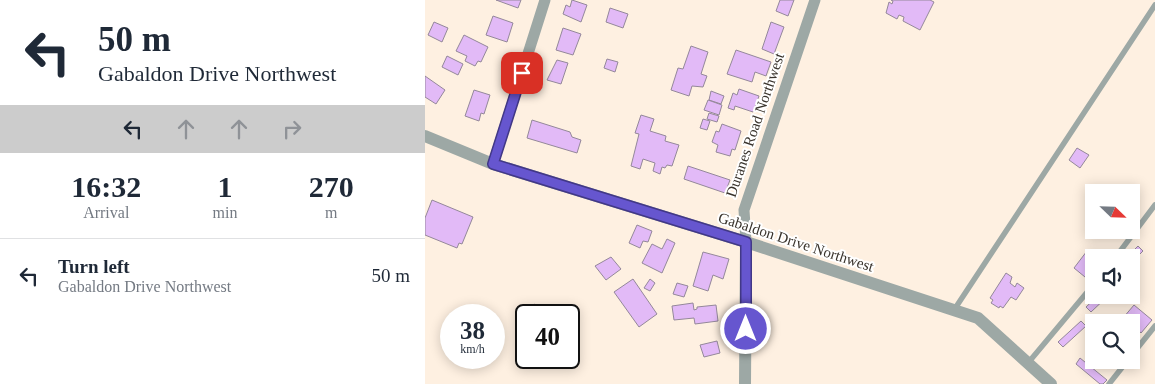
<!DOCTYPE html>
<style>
body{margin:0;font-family:Georgia,serif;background:#f6f6f7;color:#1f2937;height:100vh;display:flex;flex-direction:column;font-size:19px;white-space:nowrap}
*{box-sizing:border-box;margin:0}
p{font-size:16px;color:#747a83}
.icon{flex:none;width:28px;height:28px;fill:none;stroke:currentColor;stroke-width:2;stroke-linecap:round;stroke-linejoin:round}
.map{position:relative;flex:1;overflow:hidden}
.sheet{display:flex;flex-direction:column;background:#fff;width:425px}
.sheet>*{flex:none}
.guide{background:#fff;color:#1f2937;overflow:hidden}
.needle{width:32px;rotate:113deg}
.tools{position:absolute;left:660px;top:184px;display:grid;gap:10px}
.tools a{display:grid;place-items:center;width:55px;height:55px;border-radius:0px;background:#fff;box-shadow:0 2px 12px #0003;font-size:25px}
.speed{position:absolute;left:15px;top:304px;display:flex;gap:10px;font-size:25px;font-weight:700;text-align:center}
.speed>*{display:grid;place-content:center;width:65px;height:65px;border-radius:50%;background:#fff;box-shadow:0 2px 12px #0003;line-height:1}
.speed small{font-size:12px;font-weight:400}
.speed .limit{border:2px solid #111;border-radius:8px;background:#fff;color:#111}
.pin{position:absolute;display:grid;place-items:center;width:42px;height:42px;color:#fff;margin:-21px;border-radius:10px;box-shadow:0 2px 8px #0006}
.me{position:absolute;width:55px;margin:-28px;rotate:0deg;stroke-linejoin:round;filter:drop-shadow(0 0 4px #0008)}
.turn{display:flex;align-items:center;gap:18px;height:105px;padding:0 15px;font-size:22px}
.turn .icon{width:65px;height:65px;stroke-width:2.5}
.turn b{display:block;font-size:35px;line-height:42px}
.lanes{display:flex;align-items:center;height:48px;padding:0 15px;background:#0003;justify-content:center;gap:25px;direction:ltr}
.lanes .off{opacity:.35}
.eta{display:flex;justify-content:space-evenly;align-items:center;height:85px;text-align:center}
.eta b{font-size:30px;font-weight:600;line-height:35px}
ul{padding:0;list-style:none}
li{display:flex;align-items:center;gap:15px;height:75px;padding:0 15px;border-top:1px solid #e0e1e3}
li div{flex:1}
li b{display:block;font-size:19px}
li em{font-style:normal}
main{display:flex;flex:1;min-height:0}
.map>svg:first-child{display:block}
.building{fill:#e2baf7;stroke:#94889a}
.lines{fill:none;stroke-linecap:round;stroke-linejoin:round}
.service{stroke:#9da8a5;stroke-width:5.5}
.minor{stroke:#9da8a5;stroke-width:11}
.tertiary{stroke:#9da8a5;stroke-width:12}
.route-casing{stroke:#423887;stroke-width:12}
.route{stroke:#6656cf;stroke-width:9}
.labels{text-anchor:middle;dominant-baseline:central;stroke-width:4;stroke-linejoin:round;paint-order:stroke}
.street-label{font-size:15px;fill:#39332c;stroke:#fff}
</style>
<main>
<section class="sheet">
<div class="guide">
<div class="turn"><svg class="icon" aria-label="left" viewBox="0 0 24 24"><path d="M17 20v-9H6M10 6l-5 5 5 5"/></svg><div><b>50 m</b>Gabaldon Drive Northwest</div></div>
<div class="lanes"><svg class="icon" aria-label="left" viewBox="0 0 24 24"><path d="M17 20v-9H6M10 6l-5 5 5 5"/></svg><svg class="icon off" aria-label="ahead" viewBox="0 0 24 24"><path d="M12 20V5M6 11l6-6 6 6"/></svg><svg class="icon off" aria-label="ahead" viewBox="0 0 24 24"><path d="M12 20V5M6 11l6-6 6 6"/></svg><svg class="icon off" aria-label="right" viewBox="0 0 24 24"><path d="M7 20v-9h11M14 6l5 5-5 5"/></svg></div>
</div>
<div class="eta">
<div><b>16:32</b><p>Arrival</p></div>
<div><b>1</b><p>min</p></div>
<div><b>270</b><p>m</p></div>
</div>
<ul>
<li><svg class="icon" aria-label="left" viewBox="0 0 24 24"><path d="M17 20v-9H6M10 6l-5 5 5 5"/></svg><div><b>Turn left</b><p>Gabaldon Drive Northwest</p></div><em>50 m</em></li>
</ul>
</section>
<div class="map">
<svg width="730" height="384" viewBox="0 0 730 384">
<rect width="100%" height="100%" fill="#fef0e1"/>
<!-- building -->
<g class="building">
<path d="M 71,0 L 96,0 L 93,8 Z"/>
<path d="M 147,0 L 162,5 L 156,22 L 138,14 L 141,5 L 145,7 Z"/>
<path d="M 355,0 L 369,0 L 363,16 L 351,11 Z"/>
<path d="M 466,0 L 505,0 L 509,2 L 495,30 L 478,21 L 479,17 L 474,15 L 472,19 L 461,13 L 464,2 L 467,4 L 468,1 Z"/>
<path d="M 185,8 L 203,14 L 198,28 L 181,22 Z"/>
<path d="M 68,16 L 88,23 L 82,42 L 61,35 Z"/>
<path d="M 9,22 L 23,28 L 17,42 L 3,35 Z"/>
<path d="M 346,22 L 359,27 L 349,54 L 337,49 Z"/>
<path d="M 138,28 L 156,34 L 148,55 L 131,50 Z"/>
<path d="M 39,35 L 63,47 L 56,62 L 53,61 L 50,66 L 40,61 L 42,56 L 31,51 Z"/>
<path d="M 266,46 L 283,52 L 276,74 L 282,76 L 278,87 L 267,86 L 264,96 L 246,90 L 253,68 L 258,69 Z"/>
<path d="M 311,50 L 346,62 L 341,76 L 330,72 L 327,82 L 302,74 Z"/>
<path d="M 22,56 L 38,64 L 33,75 L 17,67 Z"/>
<path d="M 182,59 L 193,62 L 190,72 L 179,68 Z"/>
<path d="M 132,60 L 143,63 L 136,84 L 122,80 Z"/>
<path d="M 0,76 L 20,90 L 11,104 L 0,97 Z"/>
<path d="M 314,89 L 334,96 L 328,112 L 310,106 L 309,110 L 303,108 L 308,93 L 312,95 Z"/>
<path d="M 49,90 L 65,95 L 59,114 L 56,113 L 54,121 L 40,116 Z"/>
<path d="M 286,91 L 299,96 L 296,104 L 284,100 Z"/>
<path d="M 283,100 L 297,105 L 294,115 L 279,110 Z"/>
<path d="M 284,113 L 294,116 L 292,122 L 282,119 Z"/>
<path d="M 216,115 L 229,119 L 225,131 L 241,136 L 240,141 L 254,145 L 247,166 L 242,165 L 240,168 L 237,167 L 235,174 L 228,171 L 230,163 L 218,159 L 215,169 L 206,166 L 214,134 L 210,133 Z"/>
<path d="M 278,119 L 285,121 L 282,130 L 275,128 Z"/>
<path d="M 107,120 L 145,132 L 147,137 L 156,140 L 152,153 L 102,138 Z"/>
<path d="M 297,124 L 316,131 L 310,150 L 307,149 L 305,156 L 291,152 L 293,145 L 287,142 L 291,131 L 294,132 Z"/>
<path d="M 652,148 L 664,155 L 655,168 L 644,160 Z"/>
<path d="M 263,166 L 305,180 L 300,193 L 259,179 Z"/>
<path d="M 7,200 L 48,217 L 37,244 L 34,243 L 32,248 L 0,235 L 0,218 Z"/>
<path d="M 212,225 L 227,231 L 223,242 L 218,241 L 215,248 L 204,243 Z"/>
<path d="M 242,239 L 250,243 L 237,273 L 217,263 L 227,244 L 237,249 Z"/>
<path d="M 713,246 L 718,251 L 706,263 L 706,258 L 701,258 Z"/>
<path d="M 662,251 L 671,258 L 669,258 L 669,266 L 660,277 L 649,268 Z"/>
<path d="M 278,252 L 304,259 L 298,279 L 288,275 L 283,291 L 268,286 Z"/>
<path d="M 186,257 L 196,269 L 181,280 L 170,266 Z"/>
<path d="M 581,273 L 587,277 L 585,283 L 590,287 L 592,283 L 599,288 L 591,300 L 586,297 L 578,308 L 575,306 L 574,308 L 566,303 L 568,300 L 565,298 Z"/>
<path d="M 208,279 L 232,314 L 214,327 L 189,292 Z"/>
<path d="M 225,279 L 230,283 L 225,291 L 219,288 Z"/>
<path d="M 252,283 L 263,286 L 259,297 L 248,294 Z"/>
<path d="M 674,295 L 684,295 L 666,312 L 661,307 Z"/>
<path d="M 268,303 L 269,310 L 272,309 L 272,307 L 291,305 L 293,321 L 270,324 L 269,318 L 249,320 L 247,306 Z"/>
<path d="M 110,304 L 117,315 L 126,309 L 131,315 L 104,315 L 101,310 Z"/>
<path d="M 709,305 L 727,320 L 716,333 L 706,322 L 698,318 Z"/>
<path d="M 101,321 L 101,342 L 92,327 Z"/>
<path d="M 656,321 L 661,326 L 638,347 L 633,342 Z"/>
<path d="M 292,341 L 295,353 L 279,357 L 275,345 Z"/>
<path d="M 655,358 L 682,380 L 678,384 L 675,384 L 651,364 Z"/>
</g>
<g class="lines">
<!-- service -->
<g class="service">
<path d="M 690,258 L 730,205"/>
<path d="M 529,310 L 730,5"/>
<path d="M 706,356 L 730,326"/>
<path d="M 603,363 L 669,284"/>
<path d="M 684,384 L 703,360"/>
</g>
<!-- minor -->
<g class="minor">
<path d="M 68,164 L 120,0"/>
<path d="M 321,242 L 319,210 L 390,0"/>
</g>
<!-- tertiary -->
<g class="tertiary">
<path d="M 0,136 L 68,164 L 321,242 L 553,318 L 626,384"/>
<path d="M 320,384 L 321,242"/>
</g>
</g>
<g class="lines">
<!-- route casing -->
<g class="route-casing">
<path id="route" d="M 97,73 L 68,164 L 321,242 L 321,329"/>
</g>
<!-- route -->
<use href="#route" class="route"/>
</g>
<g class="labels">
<!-- street labels -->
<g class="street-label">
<text transform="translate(330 125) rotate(-71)">Duranes Road Northwest</text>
<text transform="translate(371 242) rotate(18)">Gabaldon Drive Northwest</text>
</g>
</g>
</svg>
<div class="tools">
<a><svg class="needle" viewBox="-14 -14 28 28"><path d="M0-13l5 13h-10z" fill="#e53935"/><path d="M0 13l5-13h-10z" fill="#747a83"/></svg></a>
<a><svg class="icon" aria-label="sound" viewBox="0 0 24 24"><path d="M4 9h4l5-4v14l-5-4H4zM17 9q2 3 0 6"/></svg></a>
<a><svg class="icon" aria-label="search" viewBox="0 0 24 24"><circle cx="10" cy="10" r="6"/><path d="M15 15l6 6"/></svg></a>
</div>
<div class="speed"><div>38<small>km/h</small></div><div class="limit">40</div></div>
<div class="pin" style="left:97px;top:73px;background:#d93025"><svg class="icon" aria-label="arrive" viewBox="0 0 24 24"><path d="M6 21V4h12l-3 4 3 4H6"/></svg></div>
<svg class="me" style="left:321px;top:329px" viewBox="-20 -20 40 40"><circle r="17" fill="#6656cf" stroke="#fff" stroke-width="3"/><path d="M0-11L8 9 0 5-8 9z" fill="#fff"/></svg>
</div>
</main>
